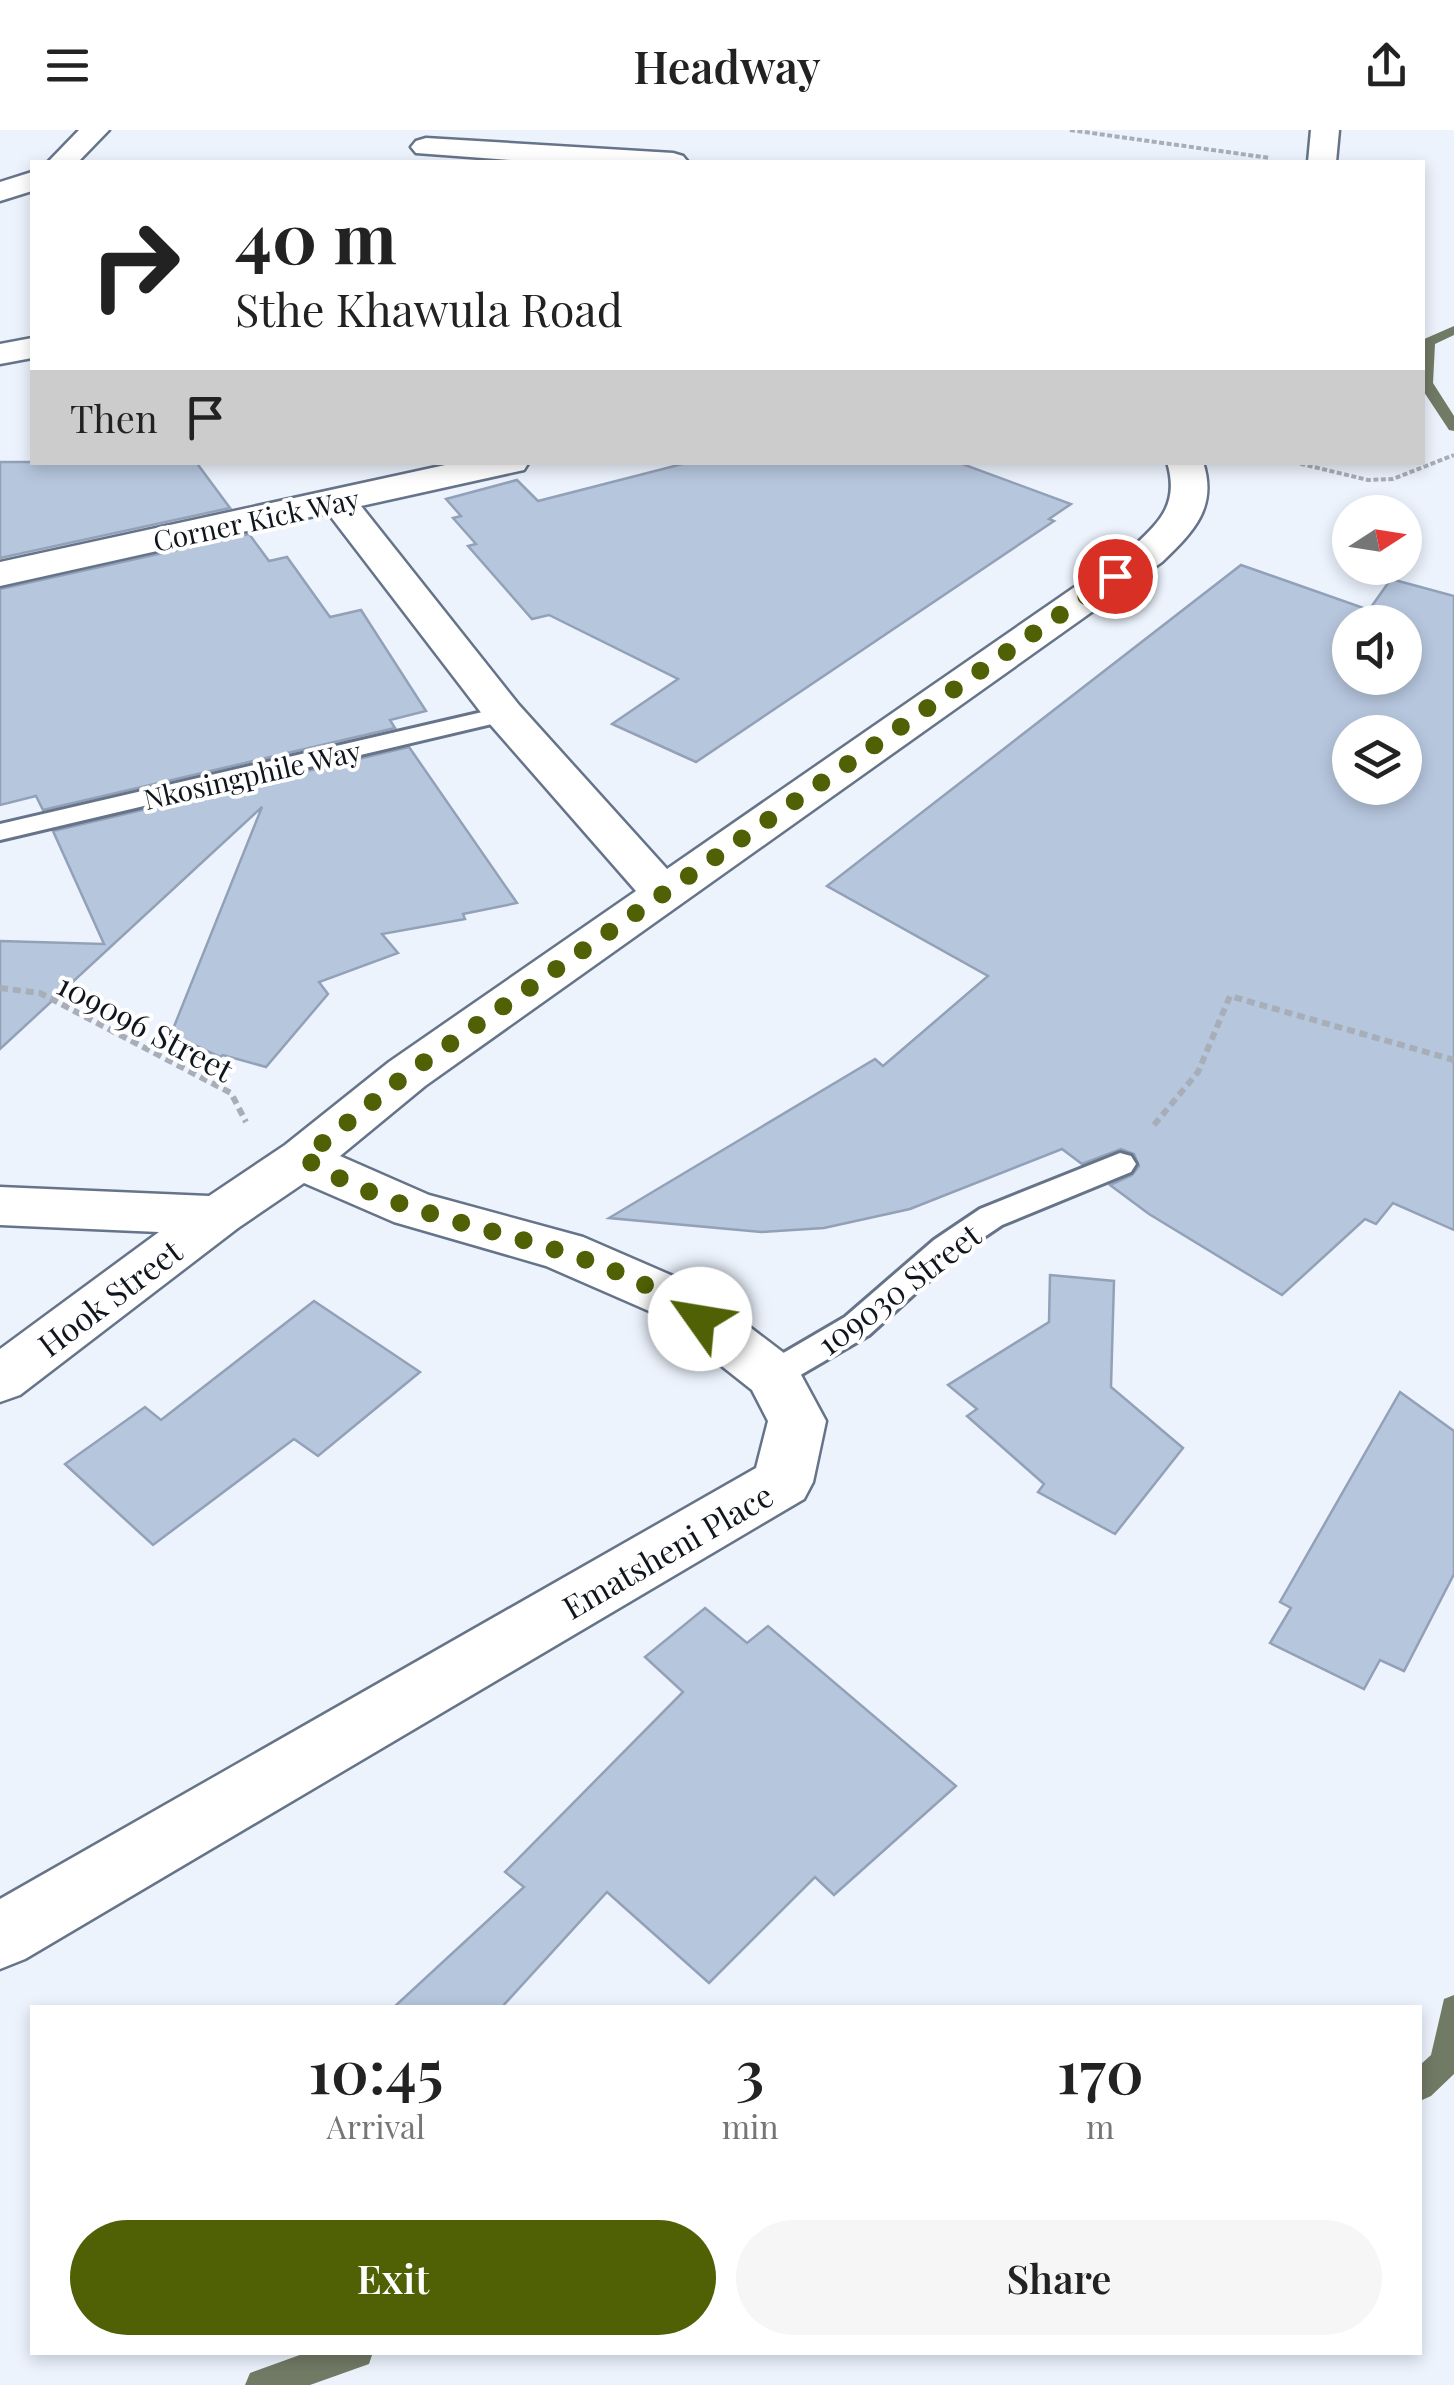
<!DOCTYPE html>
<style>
body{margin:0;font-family:"Playfair Display",serif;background:#f6f6f6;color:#222;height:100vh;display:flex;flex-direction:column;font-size:38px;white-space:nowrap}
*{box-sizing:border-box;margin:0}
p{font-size:32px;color:#767676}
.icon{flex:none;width:55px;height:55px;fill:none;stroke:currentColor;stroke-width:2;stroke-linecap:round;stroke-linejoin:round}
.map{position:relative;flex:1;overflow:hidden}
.details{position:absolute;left:30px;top:1875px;width:1392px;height:350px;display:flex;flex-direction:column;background:#fff;border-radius:0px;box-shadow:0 5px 15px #0003}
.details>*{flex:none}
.guide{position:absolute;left:30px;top:30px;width:1395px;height:305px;border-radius:0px;box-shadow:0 5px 15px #0003;background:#fff;color:#222;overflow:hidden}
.needle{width:65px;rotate:78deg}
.fabs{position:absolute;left:1332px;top:365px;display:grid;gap:20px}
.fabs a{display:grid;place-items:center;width:90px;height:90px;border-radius:50%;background:#fff;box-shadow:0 5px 15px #0003;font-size:50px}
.pin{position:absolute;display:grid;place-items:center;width:85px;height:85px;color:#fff;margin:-42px;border:5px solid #fff;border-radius:50%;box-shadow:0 2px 10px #0007}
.me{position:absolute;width:110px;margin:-55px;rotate:302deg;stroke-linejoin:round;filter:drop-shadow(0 0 8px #0008)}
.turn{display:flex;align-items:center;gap:35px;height:210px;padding:0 40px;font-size:45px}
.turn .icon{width:130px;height:130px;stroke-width:2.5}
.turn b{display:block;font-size:70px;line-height:85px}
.then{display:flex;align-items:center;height:95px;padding:0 40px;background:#0003;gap:20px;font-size:38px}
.eta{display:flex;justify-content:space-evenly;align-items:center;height:170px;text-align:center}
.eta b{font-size:60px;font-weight:600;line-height:70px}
.cta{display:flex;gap:20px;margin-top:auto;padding:20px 40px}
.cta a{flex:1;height:115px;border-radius:60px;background:#4f6005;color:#fff;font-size:40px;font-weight:600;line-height:115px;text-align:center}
.cta a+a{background:#f6f6f6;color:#222}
header{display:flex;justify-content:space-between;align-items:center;height:130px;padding:0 40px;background:#fff;font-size:45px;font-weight:600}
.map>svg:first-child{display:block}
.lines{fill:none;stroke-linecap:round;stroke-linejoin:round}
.stream{fill:#717a65;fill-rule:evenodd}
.building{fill:#b6c6dd;stroke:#92a1b8;stroke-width:2.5;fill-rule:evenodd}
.lane-casing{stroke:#667489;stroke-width:6}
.street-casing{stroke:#667489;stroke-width:5}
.path-far1{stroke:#a7aeb7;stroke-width:4;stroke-dasharray:5 2.5;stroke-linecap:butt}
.path{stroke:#a7aeb7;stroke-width:6;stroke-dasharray:8 5;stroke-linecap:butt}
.lane{fill:#fff;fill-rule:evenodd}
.street{fill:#fff;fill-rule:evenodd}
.route{stroke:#4f6005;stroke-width:18;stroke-dasharray:0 32.4}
.labels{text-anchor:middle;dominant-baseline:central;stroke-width:8;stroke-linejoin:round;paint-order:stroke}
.far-street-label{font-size:28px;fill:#10161e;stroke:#fff}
.street-label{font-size:32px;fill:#10161e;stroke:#fff}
</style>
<header><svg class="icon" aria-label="menu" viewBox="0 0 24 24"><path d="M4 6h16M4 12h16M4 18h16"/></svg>Headway<svg class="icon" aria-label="share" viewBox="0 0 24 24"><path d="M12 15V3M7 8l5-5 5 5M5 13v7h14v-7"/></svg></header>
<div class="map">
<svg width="1454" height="2255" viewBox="0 0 1454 2255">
<rect width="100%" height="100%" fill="#ecf3fd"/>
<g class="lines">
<!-- stream -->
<g class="stream">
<path d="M 1454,196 L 1454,205 L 1435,214 L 1433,253 L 1454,286 L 1454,301 L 1449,300 L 1422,259 L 1422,210 Z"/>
<path d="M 1454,1865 L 1454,1944 L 1431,1966 L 1420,1971 L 1420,1935 L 1431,1925 L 1444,1869 Z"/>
<path d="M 308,2222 L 373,2222 L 369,2234 L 310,2255 L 245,2255 L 250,2243 Z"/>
</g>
</g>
<!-- building -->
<g class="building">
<path d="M 0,332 L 196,332 L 230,378 L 0,428 Z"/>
<path d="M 690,332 L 957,332 L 1071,374 L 1049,389 L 1054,391 L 696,632 L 612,594 L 678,549 L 549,485 L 532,489 L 468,416 L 476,414 L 453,388 L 461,386 L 446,369 L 517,350 L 538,371 Z"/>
<path d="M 249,404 L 269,431 L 287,427 L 330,487 L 361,480 L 426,581 L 390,590 L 395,598 L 43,680 L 36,666 L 0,675 L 0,459 Z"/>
<path d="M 1241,435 L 1369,480 L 1391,449 L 1454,466 L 1454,1100 L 1393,1073 L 1376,1094 L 1365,1089 L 1282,1165 L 1149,1084 L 1110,1055 L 1132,1045 L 1139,1036 L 1134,1024 L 1121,1019 L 1082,1034 L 1062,1019 L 910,1079 L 824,1098 L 761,1102 L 609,1088 L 875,929 L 883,936 L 988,846 L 827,756 ZM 1350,492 L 1405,492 L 1405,548 L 1350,548 ZM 1350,602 L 1405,602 L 1405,658 L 1350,658 Z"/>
<path d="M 409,617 L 517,773 L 463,784 L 465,789 L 382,804 L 398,823 L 319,852 L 328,864 L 266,937 L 223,925 L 220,927 L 171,904 L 262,677 L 0,919 L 0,811 L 104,814 L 53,701 Z"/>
<path d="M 1050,1145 L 1114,1151 L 1111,1257 L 1183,1318 L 1115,1404 L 1038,1362 L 1044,1354 L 967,1286 L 977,1279 L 948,1255 L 1049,1192 Z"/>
<path d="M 314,1171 L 420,1242 L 318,1326 L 294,1309 L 153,1415 L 65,1334 L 145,1277 L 161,1290 Z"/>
<path d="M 1400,1262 L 1454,1301 L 1454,1444 L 1404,1541 L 1380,1530 L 1364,1559 L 1270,1513 L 1291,1478 L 1280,1472 Z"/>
<path d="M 705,1478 L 747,1513 L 768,1496 L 956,1656 L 834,1765 L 815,1747 L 709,1853 L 607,1762 L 501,1878 L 393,1878 L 524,1757 L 505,1742 L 683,1562 L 645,1527 Z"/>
</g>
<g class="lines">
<!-- lane casing -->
<g class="lane-casing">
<g id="lane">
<path d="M 504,577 L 516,584 L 513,589 L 0,710 L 0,694 Z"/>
<path d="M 1120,1023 L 1131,1026 L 1136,1034 L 1131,1042 L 1002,1095 L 956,1126 L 869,1205 L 785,1254 L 773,1258 L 761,1254 L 756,1245 L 761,1236 L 845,1187 L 934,1110 L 980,1079 Z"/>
</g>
</g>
<!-- street casing -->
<g class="street-casing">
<g id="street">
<path d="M 79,0 L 109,0 L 78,32 L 48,32 Z"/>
<path d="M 1311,0 L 1339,0 L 1336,32 L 1308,32 Z"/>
<path d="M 426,8 L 673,23 L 683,26 L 688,32 L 537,32 L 416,23 L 411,17 L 416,11 Z"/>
<path d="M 32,42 L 32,61 L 0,71 L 0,52 Z"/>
<path d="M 32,208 L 32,228 L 0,234 L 0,214 Z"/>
<path d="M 459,332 L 529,332 L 524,340 L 361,376 L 519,575 L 667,739 L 1134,416 C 1162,390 1179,372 1167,332 L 1203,332 C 1218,378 1193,402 1162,432 L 425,956 L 340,1026 L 429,1065 L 583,1107 L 696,1156 L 793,1230 L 826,1291 L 813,1352 L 804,1369 L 25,1829 L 0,1839 L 0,1769 L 756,1338 L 768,1291 L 752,1260 L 656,1184 L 546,1136 L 394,1092 L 304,1053 L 238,1098 L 20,1265 L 0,1272 L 0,1219 L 159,1102 L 0,1095 L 0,1057 L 209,1066 L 285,1015 L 389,932 L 636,761 L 489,593 L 328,383 L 0,456 L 0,432 Z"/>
</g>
</g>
<!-- path-far1 -->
<g class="path-far1">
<path d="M 1070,0 L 1270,28"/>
<path d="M 1293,332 L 1368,350 L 1393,349 L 1454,325"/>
</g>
<!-- path -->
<g class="path">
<path d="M 0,858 L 40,863 L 231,963 L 246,992"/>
<path d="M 1154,995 L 1198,942 L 1230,866 L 1454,930"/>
</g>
<!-- lane -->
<use href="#lane" class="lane"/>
<!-- street -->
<use href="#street" class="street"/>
</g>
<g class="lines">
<!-- route -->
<path class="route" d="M 700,1189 C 585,1101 425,1106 304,1028 L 407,944 L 1115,446"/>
</g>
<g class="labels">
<!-- far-street labels -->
<g class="far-street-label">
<text transform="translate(256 389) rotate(-12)">Corner Kick Way</text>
<text transform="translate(252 644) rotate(-13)">Nkosingphile Way</text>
</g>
<!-- street labels -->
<g class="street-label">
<text transform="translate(146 896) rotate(28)">109096 Street</text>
<text transform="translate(898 1158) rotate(-37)">109030 Street</text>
<text transform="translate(109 1167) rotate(-37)">Hook Street</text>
<text transform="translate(667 1420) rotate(-30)">Ematsheni Place</text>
</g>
</g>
</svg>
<div class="fabs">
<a><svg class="needle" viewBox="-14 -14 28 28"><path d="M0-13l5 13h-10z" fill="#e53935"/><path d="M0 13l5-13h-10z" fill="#767676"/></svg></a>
<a><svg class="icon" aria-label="sound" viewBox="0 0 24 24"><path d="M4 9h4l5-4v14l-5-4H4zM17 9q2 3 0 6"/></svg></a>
<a><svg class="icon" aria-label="layers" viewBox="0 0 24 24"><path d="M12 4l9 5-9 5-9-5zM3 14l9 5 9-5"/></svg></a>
</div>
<div class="pin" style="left:1115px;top:446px;background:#d93025"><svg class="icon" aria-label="arrive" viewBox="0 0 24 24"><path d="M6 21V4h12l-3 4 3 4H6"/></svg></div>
<svg class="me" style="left:700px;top:1189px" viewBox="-20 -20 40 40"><circle r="19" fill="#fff"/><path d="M0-13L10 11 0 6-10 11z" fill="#4f6005"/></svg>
<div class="guide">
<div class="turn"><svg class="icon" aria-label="right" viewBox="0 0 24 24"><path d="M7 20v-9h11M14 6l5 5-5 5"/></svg><div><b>40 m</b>Sthe Khawula Road</div></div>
<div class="then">Then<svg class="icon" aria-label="arrive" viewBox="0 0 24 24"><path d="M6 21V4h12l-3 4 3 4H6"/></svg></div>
</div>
<section class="details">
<div class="eta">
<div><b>10:45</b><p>Arrival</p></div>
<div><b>3</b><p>min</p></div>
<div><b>170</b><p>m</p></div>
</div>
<div class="cta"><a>Exit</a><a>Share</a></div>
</section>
</div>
